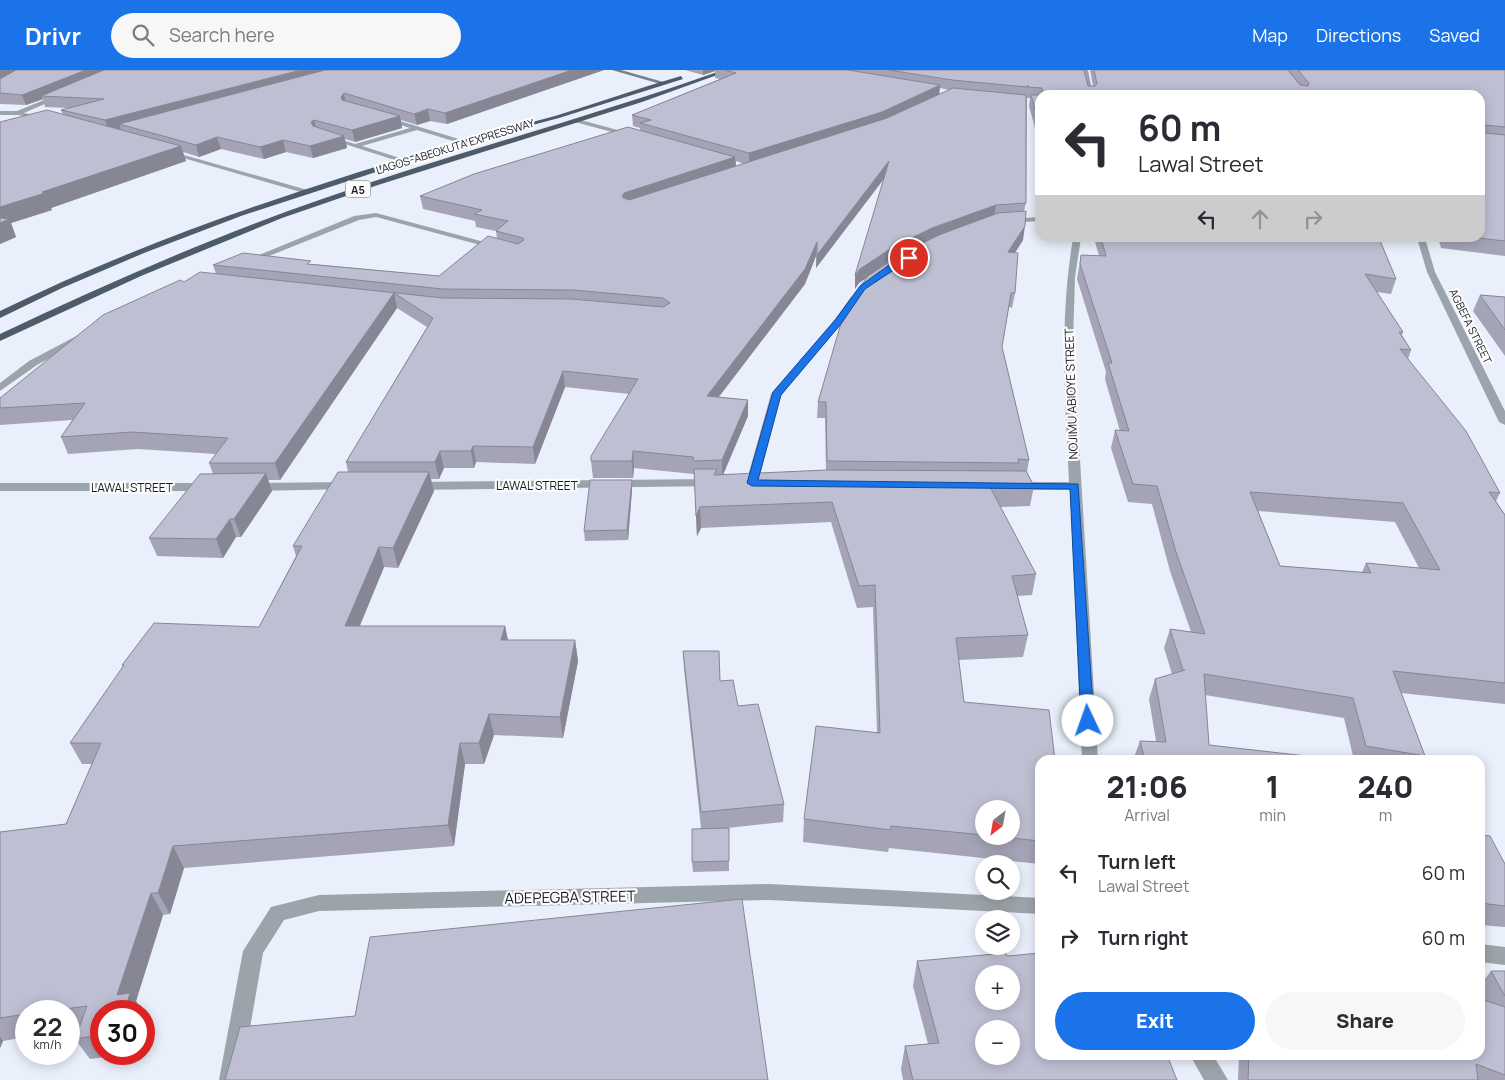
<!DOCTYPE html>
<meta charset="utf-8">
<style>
body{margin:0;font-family:Manrope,sans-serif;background:#f7f7f7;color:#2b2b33;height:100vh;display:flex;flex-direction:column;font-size:19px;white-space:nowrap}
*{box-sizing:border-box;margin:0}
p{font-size:16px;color:#7c7c81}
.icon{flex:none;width:28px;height:28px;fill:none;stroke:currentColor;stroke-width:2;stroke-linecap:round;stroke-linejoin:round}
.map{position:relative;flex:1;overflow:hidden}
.side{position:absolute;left:1035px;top:685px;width:450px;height:305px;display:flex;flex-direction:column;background:#fff;border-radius:15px;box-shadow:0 2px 12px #0003}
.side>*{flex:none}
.banner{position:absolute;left:1035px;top:20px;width:450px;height:152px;border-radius:15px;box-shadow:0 2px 12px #0003;background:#fff;color:#2b2b33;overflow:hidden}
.needle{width:32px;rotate:211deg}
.tools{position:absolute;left:975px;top:730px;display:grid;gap:10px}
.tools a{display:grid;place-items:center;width:45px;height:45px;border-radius:50%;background:#fff;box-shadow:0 2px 12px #0003;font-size:25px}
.speed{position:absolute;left:15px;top:930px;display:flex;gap:10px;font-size:25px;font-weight:700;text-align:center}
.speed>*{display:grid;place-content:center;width:65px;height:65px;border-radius:50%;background:#fff;box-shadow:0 2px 12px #0003;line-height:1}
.speed small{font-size:12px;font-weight:400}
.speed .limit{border:8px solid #d22;background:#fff;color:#111}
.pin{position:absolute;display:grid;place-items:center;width:42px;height:42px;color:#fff;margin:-21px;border:2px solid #fff;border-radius:50%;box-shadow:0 1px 5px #0007}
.me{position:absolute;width:55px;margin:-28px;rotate:357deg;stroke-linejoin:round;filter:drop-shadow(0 0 4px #0008)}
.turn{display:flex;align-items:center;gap:18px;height:105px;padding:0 20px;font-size:22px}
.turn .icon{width:65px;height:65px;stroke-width:2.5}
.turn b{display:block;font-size:35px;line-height:42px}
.lanes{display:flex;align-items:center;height:48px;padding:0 20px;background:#0003;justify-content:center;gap:25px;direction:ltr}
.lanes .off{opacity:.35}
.eta{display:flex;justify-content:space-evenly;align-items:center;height:85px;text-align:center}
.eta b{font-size:30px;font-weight:800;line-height:35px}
.cta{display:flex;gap:10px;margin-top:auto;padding:10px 20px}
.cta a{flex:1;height:58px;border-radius:30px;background:#1a73e8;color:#fff;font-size:20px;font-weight:800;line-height:58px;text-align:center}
.cta a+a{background:#f7f7f7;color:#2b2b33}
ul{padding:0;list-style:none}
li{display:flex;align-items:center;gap:15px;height:65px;padding:0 20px}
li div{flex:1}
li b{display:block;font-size:19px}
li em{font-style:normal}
header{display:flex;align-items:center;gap:30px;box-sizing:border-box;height:70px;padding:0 25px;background:#1a73e8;color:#fff}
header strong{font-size:24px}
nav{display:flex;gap:28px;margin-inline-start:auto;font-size:18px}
.search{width:350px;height:45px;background:#f7f7f7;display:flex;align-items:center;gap:12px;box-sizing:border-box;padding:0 18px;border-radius:28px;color:#7c7c81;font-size:19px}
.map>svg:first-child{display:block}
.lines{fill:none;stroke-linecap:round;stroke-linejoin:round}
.service{fill:#9ca4ab;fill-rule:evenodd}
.minor{fill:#9ca4ab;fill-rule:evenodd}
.secondary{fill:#75808a;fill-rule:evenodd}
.trunk{fill:#4d5c68;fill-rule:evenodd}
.wall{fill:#a4a4b6;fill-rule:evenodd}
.shaded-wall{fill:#868694}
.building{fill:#bfbfd4;stroke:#868694;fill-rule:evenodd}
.route{fill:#1a73e8;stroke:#114b97}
.labels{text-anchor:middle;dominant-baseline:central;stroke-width:4.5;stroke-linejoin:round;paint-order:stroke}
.far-street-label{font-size:11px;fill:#181b22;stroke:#fcfcfc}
.shield{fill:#fcfcfc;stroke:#5c5e63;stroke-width:1}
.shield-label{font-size:11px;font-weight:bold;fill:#181b22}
.street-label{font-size:12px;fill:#181b22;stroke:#fcfcfc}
.near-street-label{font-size:15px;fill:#181b22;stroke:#fcfcfc}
</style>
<header>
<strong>Drivr</strong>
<div class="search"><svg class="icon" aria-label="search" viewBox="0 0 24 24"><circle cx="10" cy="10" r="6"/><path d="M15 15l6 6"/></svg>Search here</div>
<nav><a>Map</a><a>Directions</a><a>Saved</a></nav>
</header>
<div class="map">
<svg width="1505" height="1010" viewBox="0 0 1505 1010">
<rect width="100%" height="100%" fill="#e9effb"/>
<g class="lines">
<!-- service -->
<path class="service" d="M 384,46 L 465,71 L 466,72 L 463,74 L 417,60 L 362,76 L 406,90 L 407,91 L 404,93 L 326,68 L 329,66 L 355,74 L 410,58 L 382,49 L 381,48 Z"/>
<!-- minor -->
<g class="minor">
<path d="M 1082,0 L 1088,0 L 1093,25 L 1087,25 Z"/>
<path d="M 61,23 L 63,26 L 24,43 L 48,48 L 48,50 L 18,45 L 0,45 L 0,41 L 17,41 Z"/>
<path d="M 577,49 L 636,65 L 637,66 L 634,68 L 575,52 L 575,50 Z"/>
<path d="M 166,81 L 170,81 L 311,121 L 304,123 L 166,83 Z"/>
<path d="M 376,143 L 503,177 L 499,180 L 376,147 L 359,150 L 249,194 L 242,192 L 354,146 Z"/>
<path d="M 1040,147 L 1040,151 L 1008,153 L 1004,151 L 1008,149 Z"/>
<path d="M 1073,168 L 1081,168 L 1075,207 L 1073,273 L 1098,690 L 1082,690 L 1070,420 L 1016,420 L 1010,416 L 1016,412 L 1069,412 C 1065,328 1059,252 1073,168 Z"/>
<path d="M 1417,168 L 1425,168 L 1435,202 L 1505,341 L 1505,355 L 1499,352 L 1427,202 Z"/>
<path d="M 854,226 L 859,229 L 841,254 L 781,325 L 758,413 L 752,417 L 748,416 L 746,413 L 771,324 L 835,250 L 851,227 Z"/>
<path d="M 84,262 L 89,265 L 87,267 L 37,295 L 0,321 L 0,313 L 29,291 Z"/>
<path d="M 712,409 L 716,410 L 718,413 L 716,416 L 413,420 L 407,416 L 413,412 Z"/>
<path d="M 347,412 L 351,413 L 353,416 L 351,419 L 253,421 L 247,417 L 253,413 Z"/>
<path d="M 0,413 L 207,413 L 213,417 L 207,421 L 0,421 Z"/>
<path d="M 769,814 L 1040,828 L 1040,844 L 769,830 L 319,841 L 284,850 L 263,883 L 241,1010 L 219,1010 L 243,881 L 271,837 L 319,825 Z"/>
<path d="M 1480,874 L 1505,877 L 1505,895 L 1480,892 Z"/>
<path d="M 1190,985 L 1213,985 L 1228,1010 L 1204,1010 Z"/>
</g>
<!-- secondary -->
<path class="secondary" d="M 612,0 L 621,0 L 667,13 L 664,15 Z"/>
<!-- trunk -->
<g class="trunk">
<path d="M 723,0 L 731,0 L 642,32 L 378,115 L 282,148 L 141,206 L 0,271 L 0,264 C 106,214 214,166 325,128 C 456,82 591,47 723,0 Z"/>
<path d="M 681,6 L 683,9 L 559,48 L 465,73 L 241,146 L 144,183 L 62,218 L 0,248 L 0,241 C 147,169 303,118 460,71 C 491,62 523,55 555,46 C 597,33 639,18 681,6 Z"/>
</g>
</g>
<!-- wall -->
<g class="wall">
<path d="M 0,0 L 604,0 L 447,54 L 430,51 L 417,55 L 401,50 L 402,58 L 355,72 L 345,69 L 347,78 L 313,88 L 286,82 L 264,89 L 221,79 L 199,87 L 183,82 L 186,91 L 51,138 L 52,140 L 11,153 L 16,167 L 0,174 L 63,45 L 61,40 L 69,38 L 45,37 L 43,29 L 26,35 L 0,34 Z"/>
<path d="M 685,0 L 1084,0 L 1088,16 L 1093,16 L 1090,0 L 1505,0 L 1505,186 L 1441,178 L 1438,168 L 1480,168 L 1480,25 L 1040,25 L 1040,76 L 1029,36 L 1030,28 L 1027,28 L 1026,133 L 1024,141 L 1023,170 L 1015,183 L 1015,223 L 1012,238 L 1009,237 L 1002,277 L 1029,390 L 1027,402 L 1034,416 L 1030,436 L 1000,437 L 1036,504 L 1032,525 L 1017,526 L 1028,565 L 1023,587 L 959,590 L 964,632 L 1040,690 L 1040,794 L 889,778 L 888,782 L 803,772 L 804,749 L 877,662 L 873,537 L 857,538 L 831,452 L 701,458 L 697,466 L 694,404 L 634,398 L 633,408 L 593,408 L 591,391 L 629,324 L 565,317 L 535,394 L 476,392 L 474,398 L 444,398 L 439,409 L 431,409 L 434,421 L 398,498 L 384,497 L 360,556 L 505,556 L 508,570 L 575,570 L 578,591 L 563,668 L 494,665 L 484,694 L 465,694 L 454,776 L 184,798 L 170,844 L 163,845 L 136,931 L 142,941 L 101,941 L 101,984 L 131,984 L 90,989 L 75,969 L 78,960 L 69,962 L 69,941 L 26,941 L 26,967 L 3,971 L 0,978 L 0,762 L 66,754 L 92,694 L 82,694 L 70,673 L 123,598 L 122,595 L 259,557 L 296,486 L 293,476 L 348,402 L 346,392 L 427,257 L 397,238 L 280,410 L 268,410 L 272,421 L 241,467 L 236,467 L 223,488 L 157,486 L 149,468 L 213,404 L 209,393 L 216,384 L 138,379 L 68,384 L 61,367 L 72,350 L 0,355 L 0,328 L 184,212 L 216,204 L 213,195 L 312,194 L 439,206 L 497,169 L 496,161 L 476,157 L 475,151 L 423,139 L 420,126 L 640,61 L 640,58 L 633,56 L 632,45 L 720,9 L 715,8 L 715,1 L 703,5 ZM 940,18 L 949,20 L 939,24 ZM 736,91 L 739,92 L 744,94 L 736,96 ZM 884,109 L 855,219 L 859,213 L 867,208 L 818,332 L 817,348 L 825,348 L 826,400 L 723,405 L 748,346 L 748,330 L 719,327 L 805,214 L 816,186 L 816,198 ZM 984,739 L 1011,766 L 984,766 Z"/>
<path d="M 1094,168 L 1379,168 L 1396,209 L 1391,224 L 1377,222 L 1403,262 L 1402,265 L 1411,280 L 1408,289 L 1500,423 L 1496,431 L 1505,445 L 1505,634 L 1401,623 L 1425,686 L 1423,690 L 1354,690 L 1344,648 L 1205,625 L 1209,675 L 1324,690 L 1133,690 L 1140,671 L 1156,671 L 1149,629 L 1155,609 L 1172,604 L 1164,578 L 1170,559 L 1191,562 L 1170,501 L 1152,434 L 1128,432 L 1111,378 L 1115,360 L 1120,361 L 1105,309 L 1106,302 L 1077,209 L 1081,185 L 1099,186 ZM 1258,441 L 1395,452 L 1419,498 L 1366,493 L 1362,502 L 1280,496 Z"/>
<path d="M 1480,225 L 1505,227 L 1505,286 L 1473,241 Z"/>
<path d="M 632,410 L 632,420 L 628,470 L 585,471 L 584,461 Z"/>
<path d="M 683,581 L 720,611 L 738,636 L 784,734 L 783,752 L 727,758 L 729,758 L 729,801 L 693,802 L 692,792 L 701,758 L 684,599 Z"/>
<path d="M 1480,765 L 1505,794 L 1505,857 L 1480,855 Z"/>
<path d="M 1007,886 L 1177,1010 L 903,1010 L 901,999 L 905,976 L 928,974 L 913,916 L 917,891 Z"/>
<path d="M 1491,901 L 1505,901 L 1505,1010 L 1238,1010 L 1239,985 L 1480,985 L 1481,930 L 1480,927 L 1480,915 Z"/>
</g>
<!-- shaded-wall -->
<g class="shaded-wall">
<path d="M 2,0 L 25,0 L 0,14 L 0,1 Z"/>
<path d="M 86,0 L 105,0 L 41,26 L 43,29 L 26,35 L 22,25 Z"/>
<path d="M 301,0 L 342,0 L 119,54 L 121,59 L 109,62 L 105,50 Z"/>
<path d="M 572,0 L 604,0 L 447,54 L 445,43 Z"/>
<path d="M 703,0 L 715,0 L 715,1 L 703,5 Z"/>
<path d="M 940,15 L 939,26 L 881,53 L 749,95 L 749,83 Z"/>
<path d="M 344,23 L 346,34 L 343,38 L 341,27 Z"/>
<path d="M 428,39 L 430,51 L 417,55 L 414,44 Z"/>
<path d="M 400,46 L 402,58 L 355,72 L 352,60 Z"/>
<path d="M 314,50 L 317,61 L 314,64 L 311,52 Z"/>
<path d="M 344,66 L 347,78 L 313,88 L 310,76 Z"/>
<path d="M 217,67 L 221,79 L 199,87 L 196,75 Z"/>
<path d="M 283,70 L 286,82 L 264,89 L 260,77 Z"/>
<path d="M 181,76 L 186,91 L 51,138 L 52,140 L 11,153 L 16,167 L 0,174 L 0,137 L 42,122 Z"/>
<path d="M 735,87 L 736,99 L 625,135 L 622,127 L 624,123 Z"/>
<path d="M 889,91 L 888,103 L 816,198 L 817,185 Z"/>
<path d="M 996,135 L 994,148 L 892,190 L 859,213 L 855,219 L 855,205 L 860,199 L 893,177 L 932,158 Z"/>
<path d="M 1025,156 L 1023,170 L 1006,196 L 1008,182 Z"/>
<path d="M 817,172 L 816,186 L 805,214 L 707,342 L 707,326 Z"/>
<path d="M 394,223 L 397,238 L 280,410 L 275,393 Z"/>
<path d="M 563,301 L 565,317 L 535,394 L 533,377 Z"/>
<path d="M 748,330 L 748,346 L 722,407 L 722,390 Z"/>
<path d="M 473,376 L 476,392 L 474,398 L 471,381 Z"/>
<path d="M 440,381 L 444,398 L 439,409 L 435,392 Z"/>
<path d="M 633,381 L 634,398 L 633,408 L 632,391 Z"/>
<path d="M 429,402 L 434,421 L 398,498 L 393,478 Z"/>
<path d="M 266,403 L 272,421 L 241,467 L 234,449 Z"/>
<path d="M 632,410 L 632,420 L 628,470 L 627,460 Z"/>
<path d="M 700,437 L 701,458 L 697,466 L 696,446 Z"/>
<path d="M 230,449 L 236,467 L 223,488 L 216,469 Z"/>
<path d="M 379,477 L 384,497 L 351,576 L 345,556 Z"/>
<path d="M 505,556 L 509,577 L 501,570 Z"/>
<path d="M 575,570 L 578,591 L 563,668 L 560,647 Z"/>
<path d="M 489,644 L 494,665 L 484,694 L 479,673 Z"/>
<path d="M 460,673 L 465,694 L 454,776 L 448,755 Z"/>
<path d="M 173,776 L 184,798 L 170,844 L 158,823 Z"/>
<path d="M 151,823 L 163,845 L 136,931 L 142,941 L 125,941 L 117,925 Z"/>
<path d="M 0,967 L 3,971 L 0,978 Z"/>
</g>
<!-- building -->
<g class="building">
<path d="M 16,0 L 86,0 L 22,25 L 0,23 L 0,9 Z"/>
<path d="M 104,0 L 301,0 L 105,50 L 61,40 L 104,29 L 41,26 Z"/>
<path d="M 325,0 L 572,0 L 445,43 L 428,39 L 414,44 L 344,23 L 341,27 L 342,30 L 400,46 L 352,60 L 314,50 L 311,52 L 313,56 L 344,66 L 310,76 L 283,70 L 260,77 L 217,67 L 196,75 L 119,54 Z"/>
<path d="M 725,0 L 848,0 L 940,15 L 882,42 L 749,83 L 640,53 L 651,50 L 632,45 L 736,3 Z"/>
<path d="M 889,0 L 1084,0 L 1088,16 L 1095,16 L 1097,14 L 1094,0 L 1288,0 L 1300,15 L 1308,16 L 1309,13 L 1298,0 L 1505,0 L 1505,57 L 1485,55 L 1483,61 L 1485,63 L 1505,65 L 1505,171 L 1478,168 L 1480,168 L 1480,25 L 1043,25 L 1042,18 L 1028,17 L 1028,15 L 1027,17 L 952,10 Z"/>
<path d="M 953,18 L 1026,25 L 1026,133 L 996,135 L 932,158 L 893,177 L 860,199 L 855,205 L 889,91 L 817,185 L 817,172 L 805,199 L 707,326 L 748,330 L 722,390 L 694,391 L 693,387 L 633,381 L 632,391 L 591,391 L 591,386 L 638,309 L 563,301 L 533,377 L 473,376 L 471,381 L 440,381 L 435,392 L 346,392 L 433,248 L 394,223 L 275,393 L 209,393 L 228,368 L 132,362 L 61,367 L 85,333 L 0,338 L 0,328 L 103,245 L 180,210 L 184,212 L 200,202 L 443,228 L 572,229 L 663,237 L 670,233 L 663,228 L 573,220 L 443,219 L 213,195 L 243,183 L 311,191 L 307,194 L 439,206 L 488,166 L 518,174 L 524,170 L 523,168 L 496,161 L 508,151 L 474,144 L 482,140 L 420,126 L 474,104 L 628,57 L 735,87 L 624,123 L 622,127 L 629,130 L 887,48 Z"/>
<path d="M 1031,25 L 1040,25 L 1040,57 Z"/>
<path d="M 47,40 L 181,76 L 42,122 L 45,123 L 0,137 L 0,52 Z"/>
<path d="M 1026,141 L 1025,156 L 1008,182 L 1018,183 L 1015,223 L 1011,223 L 1002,277 L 1029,390 L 1018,389 L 1019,393 L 827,391 L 826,332 L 818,332 L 846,236 L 868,206 L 901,184 L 939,165 L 998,143 Z"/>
<path d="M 0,148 L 9,149 L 0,153 Z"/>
<path d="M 1101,168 L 1379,168 L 1396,209 L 1365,204 L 1403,262 L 1399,262 L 1411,280 L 1400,279 L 1466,361 L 1500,423 L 1489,422 L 1505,445 L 1505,613 L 1393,601 L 1425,686 L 1366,676 L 1353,628 L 1204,604 L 1209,675 L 1324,688 L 1324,690 L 1145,690 L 1140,671 L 1166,672 L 1155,609 L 1185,600 L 1183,600 L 1170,559 L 1205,564 L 1176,482 L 1157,416 L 1133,414 L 1115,360 L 1129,361 L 1108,293 L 1112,293 L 1080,194 L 1081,185 L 1106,186 ZM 1250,422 L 1403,433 L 1440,500 L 1366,493 L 1371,503 L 1280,496 Z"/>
<path d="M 1480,225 L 1505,227 L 1505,260 Z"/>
<path d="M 694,399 L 717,399 L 714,405 L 827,400 L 1026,401 L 1034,416 L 990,417 L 1036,504 L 1012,506 L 1028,565 L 956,568 L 964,632 L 1049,640 L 1055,690 L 1040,690 L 1040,771 L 992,766 L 1011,766 L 1011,739 L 984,739 L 984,765 L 891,756 L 891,760 L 804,749 L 816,656 L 880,663 L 875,515 L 859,516 L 832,432 L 700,437 L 696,446 Z"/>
<path d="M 338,402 L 429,402 L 393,478 L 379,477 L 345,556 L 505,556 L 501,570 L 575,570 L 560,647 L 489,644 L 479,673 L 460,673 L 448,755 L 173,776 L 158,823 L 151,823 L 117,925 L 130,923 L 125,941 L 101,941 L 101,965 L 75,969 L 87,936 L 50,941 L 26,941 L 26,944 L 0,948 L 0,762 L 66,754 L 101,673 L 70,673 L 124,595 L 122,595 L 154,553 L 259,557 L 302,476 L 293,476 Z"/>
<path d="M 266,403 L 234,449 L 230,449 L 216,469 L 149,468 L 200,404 Z"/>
<path d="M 590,410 L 632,410 L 627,460 L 584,461 Z"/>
<path d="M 683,581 L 719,581 L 720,611 L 733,610 L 738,636 L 758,634 L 784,734 L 701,742 Z"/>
<path d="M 729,758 L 729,791 L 692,792 L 692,759 Z"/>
<path d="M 1480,765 L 1490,766 L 1505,794 L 1505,836 L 1480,833 Z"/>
<path d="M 742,829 L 768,1010 L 225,1010 L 240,957 L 355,946 L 370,867 Z"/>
<path d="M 1006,883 L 1007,886 L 1040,883 L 1040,985 L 1167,985 L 1177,1010 L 913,1010 L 905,976 L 939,973 L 917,891 ZM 984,904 L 1011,904 L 1011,931 L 984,931 ZM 984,959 L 1011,959 L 1011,986 L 984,986 Z"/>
<path d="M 1491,901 L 1505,901 L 1505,926 Z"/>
<path d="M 1480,929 L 1505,937 L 1505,1005 L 1476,994 L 1478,1010 L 1248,1010 L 1249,985 L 1480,985 Z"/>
</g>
<!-- route -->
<path class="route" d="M 906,186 L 912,188 L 865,219 L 841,254 L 781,325 L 758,410 L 1078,414 L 1094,651 L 1092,654 L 1083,654 L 1081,651 L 1070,419 L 752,416 L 747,413 L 773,322 L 835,250 L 860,216 L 893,192 Z"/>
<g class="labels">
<!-- far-street labels -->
<g class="far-street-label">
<text transform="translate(455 76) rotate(-17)">LAGOS-ABEOKUTA EXPRESSWAY</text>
<text transform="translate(1471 256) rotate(64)">AGBEFA STREET</text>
</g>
<!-- shield labels -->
<rect class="shield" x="345.5" y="110.5" width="25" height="17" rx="4"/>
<g class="shield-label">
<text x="358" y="119">A5</text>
</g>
<!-- street labels -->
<g class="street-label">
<text transform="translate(1071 324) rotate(-92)">NOJIMU ABIOYE STREET</text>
<text x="537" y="415">LAWAL STREET</text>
<text x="132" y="417">LAWAL STREET</text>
</g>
<!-- near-street labels -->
<g class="near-street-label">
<text transform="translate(570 827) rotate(-1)">ADEPEGBA STREET</text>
</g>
</g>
</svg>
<div class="tools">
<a><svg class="needle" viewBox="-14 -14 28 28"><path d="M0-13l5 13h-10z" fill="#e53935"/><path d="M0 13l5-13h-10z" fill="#7c7c81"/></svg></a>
<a><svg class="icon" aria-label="search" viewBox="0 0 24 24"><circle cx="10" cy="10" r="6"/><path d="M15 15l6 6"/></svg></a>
<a><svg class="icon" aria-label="layers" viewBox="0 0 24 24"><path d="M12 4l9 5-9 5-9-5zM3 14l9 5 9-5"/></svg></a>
<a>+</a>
<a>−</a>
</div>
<div class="speed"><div>22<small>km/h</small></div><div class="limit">30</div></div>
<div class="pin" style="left:909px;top:188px;background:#d93025"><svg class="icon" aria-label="arrive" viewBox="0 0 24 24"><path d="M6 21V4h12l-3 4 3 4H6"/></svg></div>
<svg class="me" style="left:1088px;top:651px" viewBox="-20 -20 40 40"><circle r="19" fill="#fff"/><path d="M0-13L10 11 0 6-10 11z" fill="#1a73e8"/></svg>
<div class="banner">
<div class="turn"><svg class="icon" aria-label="left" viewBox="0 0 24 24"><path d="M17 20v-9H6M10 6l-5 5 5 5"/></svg><div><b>60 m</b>Lawal Street</div></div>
<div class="lanes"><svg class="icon" aria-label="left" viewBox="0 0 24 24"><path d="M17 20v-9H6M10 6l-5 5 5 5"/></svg><svg class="icon off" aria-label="ahead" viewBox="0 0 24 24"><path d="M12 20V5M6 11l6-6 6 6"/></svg><svg class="icon off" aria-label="right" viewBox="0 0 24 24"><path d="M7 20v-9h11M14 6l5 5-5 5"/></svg></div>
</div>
<section class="side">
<div class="eta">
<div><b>21:06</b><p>Arrival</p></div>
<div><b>1</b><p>min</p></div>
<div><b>240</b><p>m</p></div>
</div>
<ul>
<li><svg class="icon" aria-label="left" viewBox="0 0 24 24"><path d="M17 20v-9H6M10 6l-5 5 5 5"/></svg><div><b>Turn left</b><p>Lawal Street</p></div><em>60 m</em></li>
<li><svg class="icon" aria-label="right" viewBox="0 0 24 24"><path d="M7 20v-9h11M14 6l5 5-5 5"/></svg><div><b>Turn right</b></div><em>60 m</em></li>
</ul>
<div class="cta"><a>Exit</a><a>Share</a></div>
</section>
</div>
